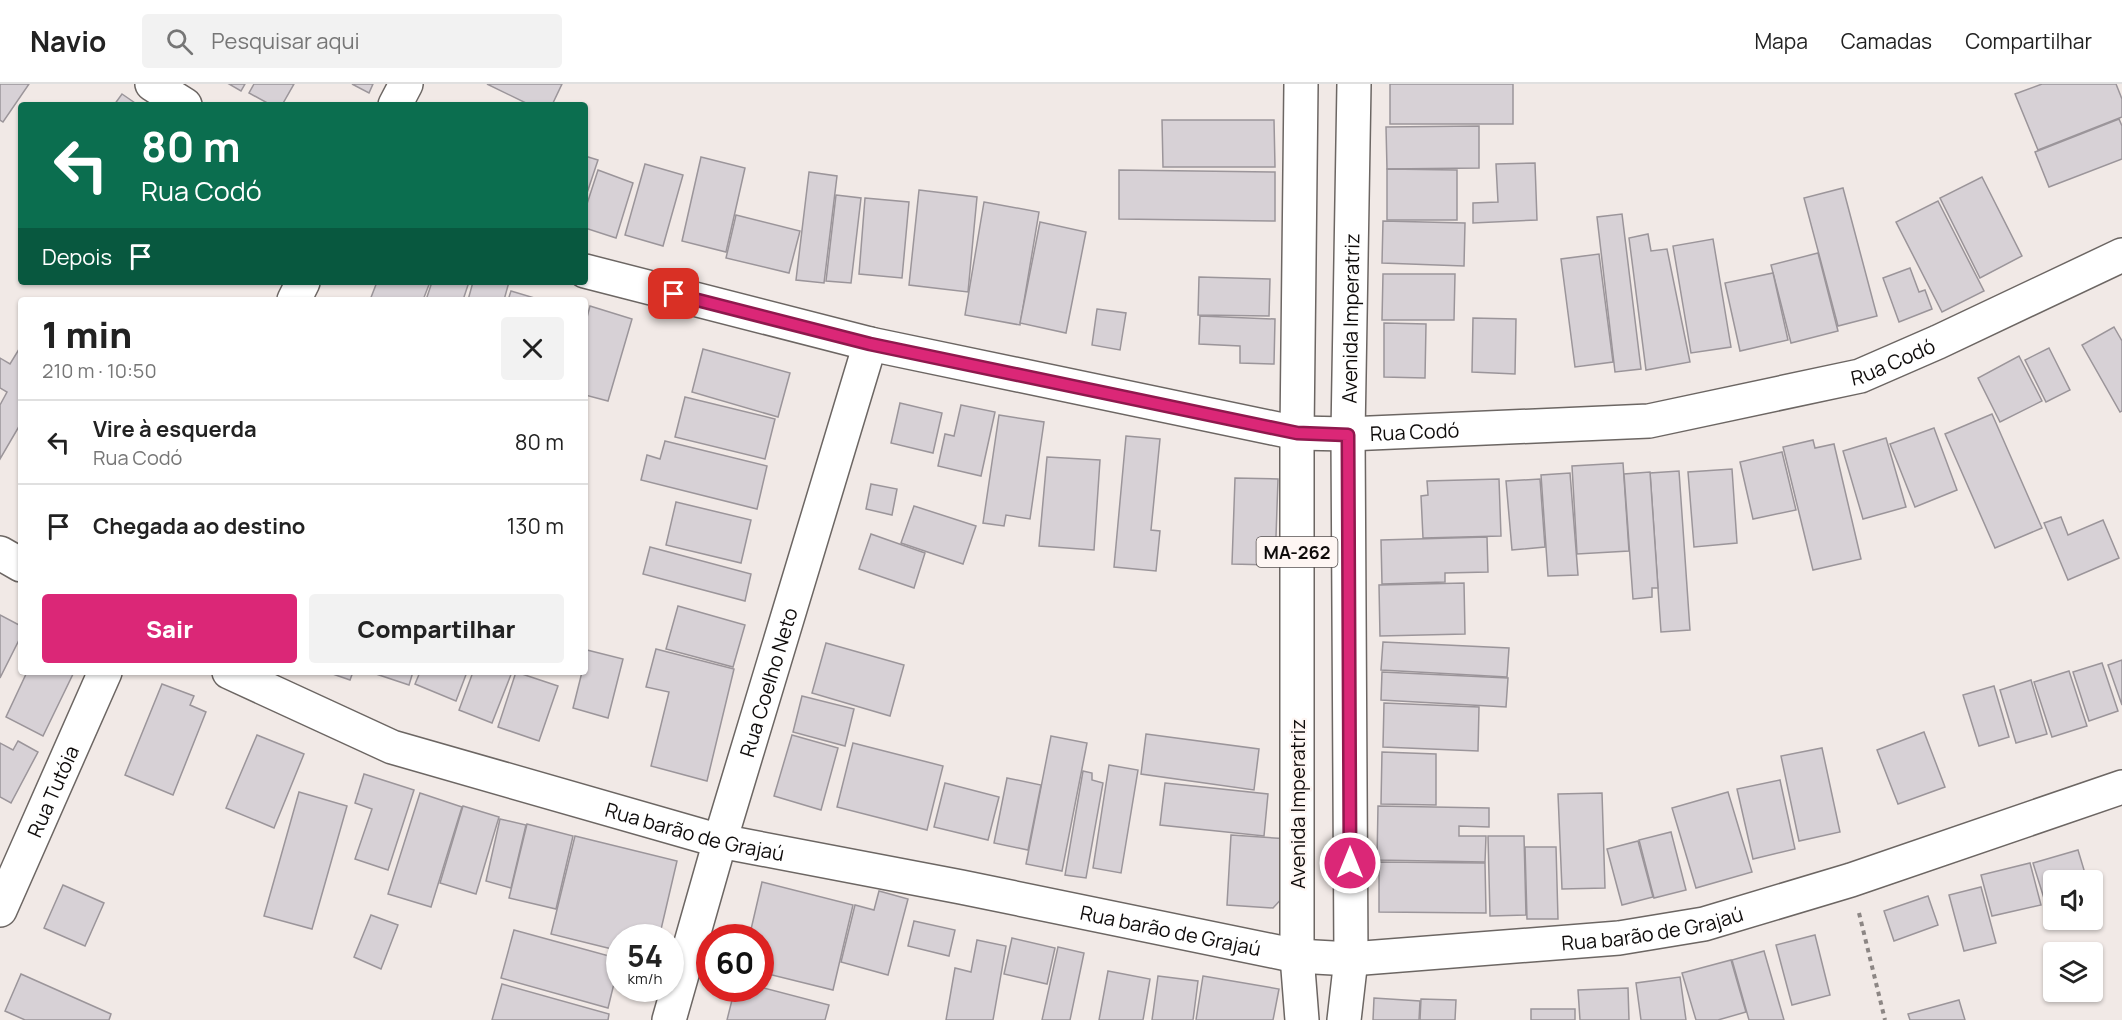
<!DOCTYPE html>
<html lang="pt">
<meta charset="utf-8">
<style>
body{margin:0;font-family:Manrope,sans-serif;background:#f2f2f2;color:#222;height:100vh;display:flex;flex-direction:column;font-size:22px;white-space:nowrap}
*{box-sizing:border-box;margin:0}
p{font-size:20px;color:#767676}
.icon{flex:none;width:33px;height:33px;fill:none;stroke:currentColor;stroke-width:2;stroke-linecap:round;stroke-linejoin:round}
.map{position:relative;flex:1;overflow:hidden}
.side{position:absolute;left:18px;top:213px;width:570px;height:378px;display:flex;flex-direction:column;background:#fff;border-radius:6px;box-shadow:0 2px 4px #0004}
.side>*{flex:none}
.guide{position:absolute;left:18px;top:18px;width:570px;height:183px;border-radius:6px;box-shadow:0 2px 4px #0004;background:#0b6e4f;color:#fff;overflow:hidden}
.controls{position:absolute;left:2043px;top:786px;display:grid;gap:12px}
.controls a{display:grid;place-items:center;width:60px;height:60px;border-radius:6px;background:#fff;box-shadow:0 2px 4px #0004;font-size:30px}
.speed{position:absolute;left:606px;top:840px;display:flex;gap:12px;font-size:30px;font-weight:700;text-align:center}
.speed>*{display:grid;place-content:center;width:78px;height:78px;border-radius:50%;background:#fff;box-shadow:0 2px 4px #0004;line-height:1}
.speed small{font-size:15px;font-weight:400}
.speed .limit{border:9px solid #d22;background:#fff;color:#111}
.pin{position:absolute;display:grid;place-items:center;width:51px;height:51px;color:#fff;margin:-26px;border-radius:12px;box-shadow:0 3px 9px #0006}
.me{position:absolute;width:66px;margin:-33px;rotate:0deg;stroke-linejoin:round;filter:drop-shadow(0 0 4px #0008)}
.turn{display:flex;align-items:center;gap:21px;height:126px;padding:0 24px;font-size:27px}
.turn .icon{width:78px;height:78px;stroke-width:2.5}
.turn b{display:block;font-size:42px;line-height:51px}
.then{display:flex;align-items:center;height:57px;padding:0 24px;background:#0003;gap:12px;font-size:22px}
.round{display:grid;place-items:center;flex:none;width:63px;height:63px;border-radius:6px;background:#f2f2f2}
.head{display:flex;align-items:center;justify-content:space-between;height:102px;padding:0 24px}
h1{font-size:36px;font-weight:800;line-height:45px}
.primary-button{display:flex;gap:12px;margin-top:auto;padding:12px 24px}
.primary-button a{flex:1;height:69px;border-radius:6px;background:#db2777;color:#fff;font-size:24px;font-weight:800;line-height:69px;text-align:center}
.primary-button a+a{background:#f2f2f2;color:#222}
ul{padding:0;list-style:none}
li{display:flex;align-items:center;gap:18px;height:84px;padding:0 24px;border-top:2px solid #e0e0e0}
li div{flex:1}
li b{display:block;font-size:22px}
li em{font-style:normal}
header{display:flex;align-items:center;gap:36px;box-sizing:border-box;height:84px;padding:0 30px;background:#fff;border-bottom:2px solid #e0e0e0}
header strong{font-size:28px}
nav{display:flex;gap:33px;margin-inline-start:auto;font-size:21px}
.search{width:420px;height:54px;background:#f2f2f2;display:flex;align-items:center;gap:15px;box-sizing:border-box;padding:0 21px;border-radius:6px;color:#767676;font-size:22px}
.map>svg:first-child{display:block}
.building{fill:#d7d1d6;stroke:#9b959a;stroke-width:1.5}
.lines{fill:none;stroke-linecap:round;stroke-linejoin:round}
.minor-casing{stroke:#6c6663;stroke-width:36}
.major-casing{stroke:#6c6663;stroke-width:36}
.path{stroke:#8c8684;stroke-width:4;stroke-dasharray:4.5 4.5;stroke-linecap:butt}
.minor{stroke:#fff;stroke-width:33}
.major{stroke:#fff;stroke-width:33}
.route-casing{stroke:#8e194d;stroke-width:15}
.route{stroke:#db2777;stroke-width:10}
.labels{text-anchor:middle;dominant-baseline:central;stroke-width:4.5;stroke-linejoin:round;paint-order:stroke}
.shield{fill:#fef6f3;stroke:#575251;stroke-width:1.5}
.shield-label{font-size:18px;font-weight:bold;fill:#0f0c0b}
.street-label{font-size:20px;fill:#0f0c0b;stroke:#fef6f3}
</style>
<header>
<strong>Navio</strong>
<div class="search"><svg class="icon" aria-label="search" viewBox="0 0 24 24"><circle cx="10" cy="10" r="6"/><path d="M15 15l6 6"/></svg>Pesquisar aqui</div>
<nav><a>Mapa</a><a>Camadas</a><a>Compartilhar</a></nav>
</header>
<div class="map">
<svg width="2122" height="936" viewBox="0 0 2122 936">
<rect width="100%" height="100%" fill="#f1e9e6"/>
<!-- building -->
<g class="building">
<path d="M 0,0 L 29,0 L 3,38 L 0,36 Z"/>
<path d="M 229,0 L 245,0 L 241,7 Z"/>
<path d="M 254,0 L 294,0 L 282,21 L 271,21 L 249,9 Z"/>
<path d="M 352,0 L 373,0 L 369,9 Z"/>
<path d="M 487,0 L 562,0 L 552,21 L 530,21 Z"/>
<rect x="1390" y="0" width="123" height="40"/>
<path d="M 2042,0 L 2116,0 L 2122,15 L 2122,33 L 2038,66 L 2015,10 Z"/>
<path d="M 122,10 L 138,21 L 114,21 Z"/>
<path d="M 2119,35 L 2122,42 L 2122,75 L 2049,103 L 2035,68 Z"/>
<path d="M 1162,36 L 1274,36 L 1275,83 L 1163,83 Z"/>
<path d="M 1479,42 L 1479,84 L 1387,85 L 1386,43 Z"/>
<path d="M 585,72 L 598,76 L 585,115 Z"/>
<path d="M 701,73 L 745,84 L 726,168 L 682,157 Z"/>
<path d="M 1535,79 L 1537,136 L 1473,139 L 1473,119 L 1498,118 L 1496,80 Z"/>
<path d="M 645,80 L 683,91 L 663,162 L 625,151 Z"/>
<path d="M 1387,85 L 1457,86 L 1457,136 L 1387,136 Z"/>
<path d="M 598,86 L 633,99 L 616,154 L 585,144 L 585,126 Z"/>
<path d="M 1119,86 L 1275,88 L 1275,137 L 1119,135 Z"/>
<path d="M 809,88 L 837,92 L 824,199 L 796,196 Z"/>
<path d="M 1982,93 L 2022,172 L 1980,194 L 1940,114 Z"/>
<path d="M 1843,104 L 1877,232 L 1838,242 L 1804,114 Z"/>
<path d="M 919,106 L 977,113 L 968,208 L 909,201 Z"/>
<path d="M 836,111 L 861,114 L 851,199 L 826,197 Z"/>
<path d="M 865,114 L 909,118 L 902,194 L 859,190 Z"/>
<path d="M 1938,117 L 1984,207 L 1942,228 L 1896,138 Z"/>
<path d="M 984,118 L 1039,128 L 1020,241 L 965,231 Z"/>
<path d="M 1622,130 L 1641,285 L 1615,288 L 1597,133 Z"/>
<path d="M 736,131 L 800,147 L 789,189 L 726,174 Z"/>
<path d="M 1383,137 L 1465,139 L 1464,182 L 1382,179 Z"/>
<path d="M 1040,138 L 1086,148 L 1066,249 L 1020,239 Z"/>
<path d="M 1648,150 L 1651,167 L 1667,165 L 1690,278 L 1646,286 L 1629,154 Z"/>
<path d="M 1713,155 L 1731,263 L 1691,269 L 1673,162 Z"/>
<path d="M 1818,169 L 1838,247 L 1791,259 L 1771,181 Z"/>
<path d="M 1599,170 L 1613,278 L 1575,283 L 1561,175 Z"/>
<path d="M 1910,184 L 1919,208 L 1925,206 L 1932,225 L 1899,238 L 1883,194 Z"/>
<path d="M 1773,189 L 1788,256 L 1740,267 L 1725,199 Z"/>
<path d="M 1383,190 L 1455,190 L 1454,236 L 1382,236 Z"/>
<path d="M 1199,193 L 1270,195 L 1269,232 L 1198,231 Z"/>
<path d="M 377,198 L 430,198 L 423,216 L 370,216 Z"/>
<path d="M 432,198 L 469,198 L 463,216 L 426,216 Z"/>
<path d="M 473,198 L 509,198 L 504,216 L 468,216 Z"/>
<path d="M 511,207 L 538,215 L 537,216 L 508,216 Z"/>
<path d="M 590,222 L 632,235 L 608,317 L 585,311 L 585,241 Z"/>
<path d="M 1097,225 L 1126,229 L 1120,266 L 1092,261 Z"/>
<path d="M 1200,232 L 1275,235 L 1274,280 L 1240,279 L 1240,262 L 1199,260 Z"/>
<path d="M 1473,234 L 1516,235 L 1515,290 L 1472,288 Z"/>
<path d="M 1384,239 L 1426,240 L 1425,294 L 1384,293 Z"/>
<path d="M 2114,243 L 2122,257 L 2122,327 L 2120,328 L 2082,261 Z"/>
<path d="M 21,262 L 21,339 L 0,375 L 0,321 L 7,308 L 0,304 L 0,274 L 10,280 Z"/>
<path d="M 2049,264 L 2070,306 L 2046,318 L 2025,276 Z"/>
<path d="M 703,265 L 790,289 L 778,333 L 692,308 Z"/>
<path d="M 2019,272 L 2042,317 L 2000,338 L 1978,294 Z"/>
<path d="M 685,313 L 775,335 L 765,375 L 675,353 Z"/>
<path d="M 900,319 L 942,329 L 933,369 L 891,359 Z"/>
<path d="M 961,321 L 995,328 L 981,392 L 938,382 L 945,350 L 954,352 Z"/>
<path d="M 1992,330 L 2042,444 L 1995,464 L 1945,350 Z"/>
<path d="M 999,331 L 1044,338 L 1030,435 L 1006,431 L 1004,442 L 983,439 Z"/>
<path d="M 1934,344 L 1957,406 L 1915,423 L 1890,360 Z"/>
<path d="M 1126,352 L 1160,355 L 1151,446 L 1160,447 L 1156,487 L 1114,483 Z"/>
<path d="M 1886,354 L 1906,423 L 1863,435 L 1843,367 Z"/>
<path d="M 1813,356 L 1815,364 L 1834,360 L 1861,475 L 1813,486 L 1783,363 Z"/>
<path d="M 665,357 L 767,382 L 757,425 L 641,396 L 647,371 L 660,375 Z"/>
<path d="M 1782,368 L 1796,426 L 1753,435 L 1740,378 Z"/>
<path d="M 1047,373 L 1100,376 L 1094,466 L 1039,462 Z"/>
<path d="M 1623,379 L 1629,467 L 1577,470 L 1572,382 Z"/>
<path d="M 1732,385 L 1737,459 L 1694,463 L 1688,388 Z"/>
<path d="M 1679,387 L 1690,546 L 1661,548 L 1650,389 Z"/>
<path d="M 1650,388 L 1658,504 L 1652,504 L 1652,513 L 1633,515 L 1624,390 Z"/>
<path d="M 1570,389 L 1578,491 L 1548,492 L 1541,391 Z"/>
<path d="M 1235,394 L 1278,395 L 1275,481 L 1232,480 Z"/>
<path d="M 1499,395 L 1501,452 L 1423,454 L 1421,412 L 1428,411 L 1427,397 Z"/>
<path d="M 1540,395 L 1545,463 L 1512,466 L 1506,397 Z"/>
<path d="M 871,400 L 897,405 L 892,431 L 866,425 Z"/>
<path d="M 676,418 L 751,436 L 741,479 L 666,461 Z"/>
<path d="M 914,422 L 976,442 L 963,480 L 901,459 Z"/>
<path d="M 2061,433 L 2068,451 L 2103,436 L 2119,474 L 2068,496 L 2044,439 Z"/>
<path d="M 871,450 L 925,469 L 914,504 L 859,485 Z"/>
<path d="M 1487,453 L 1488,488 L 1445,489 L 1445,498 L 1382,500 L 1381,456 Z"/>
<path d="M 650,463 L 751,490 L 745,517 L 643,490 Z"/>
<path d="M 1464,499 L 1465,550 L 1380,552 L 1379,501 Z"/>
<path d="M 678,522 L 745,541 L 733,583 L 666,565 Z"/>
<path d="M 0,531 L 21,542 L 21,552 L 0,594 Z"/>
<path d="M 1383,558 L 1509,564 L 1507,593 L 1381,586 Z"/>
<path d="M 826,559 L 904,581 L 890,632 L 812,609 Z"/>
<path d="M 656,565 L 734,585 L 707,697 L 651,682 L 669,608 L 646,603 Z"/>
<path d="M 587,566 L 623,575 L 608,634 L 573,624 L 582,588 L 585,588 Z"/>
<path d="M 2122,576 L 2122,621 L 2108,581 Z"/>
<path d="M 2102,579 L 2118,627 L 2089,637 L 2073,588 Z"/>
<path d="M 2069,587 L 2087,642 L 2052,653 L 2034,598 Z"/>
<path d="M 27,588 L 74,588 L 43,652 L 6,633 Z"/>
<path d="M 327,588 L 353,588 L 350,596 Z"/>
<path d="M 370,588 L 413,588 L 409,601 Z"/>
<path d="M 420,588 L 467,588 L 456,617 L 415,600 Z"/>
<path d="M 473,588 L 512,588 L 492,639 L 459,626 Z"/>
<path d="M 516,588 L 558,602 L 539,657 L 498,643 Z"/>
<path d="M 1382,588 L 1508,594 L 1506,623 L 1381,616 Z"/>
<path d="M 2031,596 L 2047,650 L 2016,659 L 2000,606 Z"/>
<path d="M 162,600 L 194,612 L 190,621 L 206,628 L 173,711 L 125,691 Z"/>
<path d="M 1994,602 L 2009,653 L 1979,662 L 1963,611 Z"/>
<path d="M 802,612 L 854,625 L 845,662 L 793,648 Z"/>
<path d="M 1384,619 L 1479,623 L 1478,667 L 1383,663 Z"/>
<path d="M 1924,648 L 1945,703 L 1898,720 L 1877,666 Z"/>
<path d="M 1146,650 L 1259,665 L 1254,706 L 1141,690 Z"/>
<path d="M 257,651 L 304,670 L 274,744 L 226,724 Z"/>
<path d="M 792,651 L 838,664 L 821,726 L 774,712 Z"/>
<path d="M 1051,652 L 1087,659 L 1062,787 L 1026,780 Z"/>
<path d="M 18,657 L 38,668 L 11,719 L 0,713 L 0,659 L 13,666 Z"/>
<path d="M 853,659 L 943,682 L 927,746 L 837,723 Z"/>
<path d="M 1822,664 L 1840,748 L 1799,757 L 1781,672 Z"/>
<path d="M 1382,668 L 1436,670 L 1436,721 L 1381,720 Z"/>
<path d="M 1109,681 L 1138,686 L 1121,789 L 1093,784 Z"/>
<path d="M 1083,687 L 1092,689 L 1092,696 L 1103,699 L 1086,794 L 1065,791 Z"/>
<path d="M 364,690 L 414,706 L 388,786 L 355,775 L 372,725 L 355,719 Z"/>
<path d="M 1007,694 L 1041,701 L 1028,766 L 994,759 Z"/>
<path d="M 1780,696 L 1795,765 L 1753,775 L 1737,705 Z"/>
<path d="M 945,699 L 999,713 L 988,756 L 934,743 Z"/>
<path d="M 1165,699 L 1268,710 L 1264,752 L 1160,741 Z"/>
<path d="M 299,708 L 347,722 L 312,845 L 264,832 Z"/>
<path d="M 1728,708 L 1752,788 L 1696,804 L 1672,724 Z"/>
<path d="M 420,709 L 462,723 L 431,823 L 388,810 Z"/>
<path d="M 1602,709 L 1605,804 L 1562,805 L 1558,710 Z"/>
<path d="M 463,722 L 499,733 L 476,810 L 440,799 Z"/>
<path d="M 1378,722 L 1489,724 L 1489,743 L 1459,742 L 1459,752 L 1486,752 L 1485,778 L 1377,776 Z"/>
<path d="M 500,735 L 526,741 L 511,804 L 486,797 Z"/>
<path d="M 527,740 L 573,752 L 556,825 L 509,814 Z"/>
<path d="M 1671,748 L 1686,806 L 1654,814 L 1639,756 Z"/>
<path d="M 1231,751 L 1290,755 L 1286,810 L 1273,824 L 1227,821 Z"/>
<path d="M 575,752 L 677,777 L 659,854 L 620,854 L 620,867 L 551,850 Z"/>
<path d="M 1488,752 L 1524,752 L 1526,831 L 1490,832 Z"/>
<path d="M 1638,757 L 1653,813 L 1622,821 L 1607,765 Z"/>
<path d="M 1525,763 L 1556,763 L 1558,835 L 1527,835 Z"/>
<path d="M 2078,766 L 2087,796 L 2054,796 L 2054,836 L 2056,836 L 2051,837 L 2033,779 Z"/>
<path d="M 1379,778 L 1485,779 L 1486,829 L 1379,828 Z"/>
<path d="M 2030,779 L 2041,821 L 1992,832 L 1981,791 Z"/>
<path d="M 762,798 L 853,821 L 833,906 L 760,888 L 760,854 L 749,854 Z"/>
<path d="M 63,801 L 104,819 L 85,862 L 44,844 Z"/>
<path d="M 1981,803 L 1996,859 L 1964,867 L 1949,811 Z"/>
<path d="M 879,807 L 908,815 L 888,891 L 841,878 L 855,821 L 874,826 Z"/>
<path d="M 1928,812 L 1938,841 L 1894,857 L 1884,827 Z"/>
<path d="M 371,831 L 398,841 L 381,885 L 354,873 Z"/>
<path d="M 914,837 L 955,846 L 949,872 L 908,862 Z"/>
<path d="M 514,846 L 620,875 L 608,924 L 501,894 Z"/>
<path d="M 1815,851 L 1830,911 L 1792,921 L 1776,861 Z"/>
<path d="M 1012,854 L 1055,864 L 1047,900 L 1004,890 Z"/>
<path d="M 977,856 L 1006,862 L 993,936 L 946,936 L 955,884 L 971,888 Z"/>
<path d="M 1058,863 L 1084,869 L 1070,936 L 1042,936 Z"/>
<path d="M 1764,867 L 1784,936 L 1749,936 L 1732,876 Z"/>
<path d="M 1731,876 L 1746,928 L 1718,936 L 1696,936 L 1682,889 Z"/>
<path d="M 1108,887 L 1150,895 L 1143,936 L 1099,936 Z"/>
<path d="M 21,890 L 111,930 L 109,936 L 25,936 L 5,927 Z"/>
<path d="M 1158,892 L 1198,897 L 1193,936 L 1152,936 Z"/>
<path d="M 1203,892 L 1279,905 L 1273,936 L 1196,936 Z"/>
<path d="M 1680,893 L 1686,936 L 1641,936 L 1636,899 Z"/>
<path d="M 502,900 L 609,930 L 608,936 L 492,936 Z"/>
<path d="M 760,903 L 829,921 L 825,936 L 727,936 L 735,904 Z"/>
<path d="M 1628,904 L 1629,936 L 1580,936 L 1578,906 Z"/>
<path d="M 1374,914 L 1420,917 L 1419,936 L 1373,936 Z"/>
<path d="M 1421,915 L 1456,916 L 1455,936 L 1420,936 Z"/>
<path d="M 1959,916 L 1965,936 L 1910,936 L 1908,930 Z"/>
<rect x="1531" y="925" width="44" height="11"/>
</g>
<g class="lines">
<!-- minor casing -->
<g class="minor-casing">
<g id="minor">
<path d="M 152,0 L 185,21"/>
<path d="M 395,21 L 406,0"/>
<path id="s1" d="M 585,187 L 870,260 L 1297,349 L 1348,350 L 1649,337 L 1860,292 L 1938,258 L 2122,171"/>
<path d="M 294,216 L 303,198"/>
<path d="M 0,469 L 21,481"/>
<path id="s2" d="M 229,588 L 392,663 L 720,757 L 961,803 L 1297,872 L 1351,875 L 1619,854 L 1704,840 L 1851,796 L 2122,703"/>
<path id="s3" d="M 0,826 L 105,588"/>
<path id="s4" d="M 669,936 L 720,757 L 870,260"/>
</g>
</g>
<!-- major casing -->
<g class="major-casing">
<g id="major">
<path d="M 1301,0 L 1297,349 L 1297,872 L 1302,936"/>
<path id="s5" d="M 1344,936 L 1351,875 L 1348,350 L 1354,0"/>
</g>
</g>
<!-- path -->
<path class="path" d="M 1859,829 L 1885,936"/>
<!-- minor -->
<use href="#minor" class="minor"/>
<!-- major -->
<use href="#major" class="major"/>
</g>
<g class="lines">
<!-- route casing -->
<g class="route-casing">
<path id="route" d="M 674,210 L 870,260 L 1297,349 L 1348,351 L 1350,779"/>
</g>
<!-- route -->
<use href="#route" class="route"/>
</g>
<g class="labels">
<!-- shield labels -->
<rect class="shield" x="1256.5" y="453" width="81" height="30" rx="4.5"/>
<g class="shield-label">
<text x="1297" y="468">MA-262</text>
</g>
<!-- street labels -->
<g class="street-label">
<text stroke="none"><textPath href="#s5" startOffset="702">Avenida Imperatriz</textPath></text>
<text stroke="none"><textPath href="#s1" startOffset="1334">Rua Codó</textPath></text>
<text stroke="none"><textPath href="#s1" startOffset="848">Rua Codó</textPath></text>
<text stroke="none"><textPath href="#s4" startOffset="352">Rua Coelho Neto</textPath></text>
<text stroke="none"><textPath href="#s3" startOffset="130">Rua Tutóia</textPath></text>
<text transform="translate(1297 720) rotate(-90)">Avenida Imperatriz</text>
<text stroke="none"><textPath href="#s2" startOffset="494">Rua barão de Grajaú</textPath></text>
<text stroke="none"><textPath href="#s2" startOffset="1466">Rua barão de Grajaú</textPath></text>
<text stroke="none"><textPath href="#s2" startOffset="980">Rua barão de Grajaú</textPath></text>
</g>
</g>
</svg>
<div class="controls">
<a><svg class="icon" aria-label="sound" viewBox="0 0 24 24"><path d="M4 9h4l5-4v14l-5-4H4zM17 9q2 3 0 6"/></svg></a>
<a><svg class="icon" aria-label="layers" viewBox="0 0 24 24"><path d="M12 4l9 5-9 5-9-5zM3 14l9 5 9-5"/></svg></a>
</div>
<div class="speed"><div>54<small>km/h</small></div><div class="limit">60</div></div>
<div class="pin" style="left:674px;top:210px;background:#d93025"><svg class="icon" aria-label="arrive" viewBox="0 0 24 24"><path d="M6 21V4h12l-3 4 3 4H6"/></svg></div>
<svg class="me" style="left:1350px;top:779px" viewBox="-20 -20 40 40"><circle r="17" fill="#db2777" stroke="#fff" stroke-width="3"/><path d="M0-11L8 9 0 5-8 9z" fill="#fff"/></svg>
<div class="guide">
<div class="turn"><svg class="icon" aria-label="left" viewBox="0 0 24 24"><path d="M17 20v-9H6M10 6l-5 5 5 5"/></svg><div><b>80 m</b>Rua Codó</div></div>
<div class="then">Depois<svg class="icon" aria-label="arrive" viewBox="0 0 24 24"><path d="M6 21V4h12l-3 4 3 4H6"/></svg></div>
</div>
<section class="side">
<div class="head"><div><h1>1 min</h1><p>210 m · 10:50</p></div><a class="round"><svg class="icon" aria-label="close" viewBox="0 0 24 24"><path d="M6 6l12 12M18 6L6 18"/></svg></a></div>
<ul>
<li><svg class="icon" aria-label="left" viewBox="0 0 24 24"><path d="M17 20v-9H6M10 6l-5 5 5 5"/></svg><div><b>Vire à esquerda</b><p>Rua Codó</p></div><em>80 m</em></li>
<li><svg class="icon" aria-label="arrive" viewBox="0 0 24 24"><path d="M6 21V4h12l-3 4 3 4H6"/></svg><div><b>Chegada ao destino</b></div><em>130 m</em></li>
</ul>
<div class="primary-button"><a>Sair</a><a>Compartilhar</a></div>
</section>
</div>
